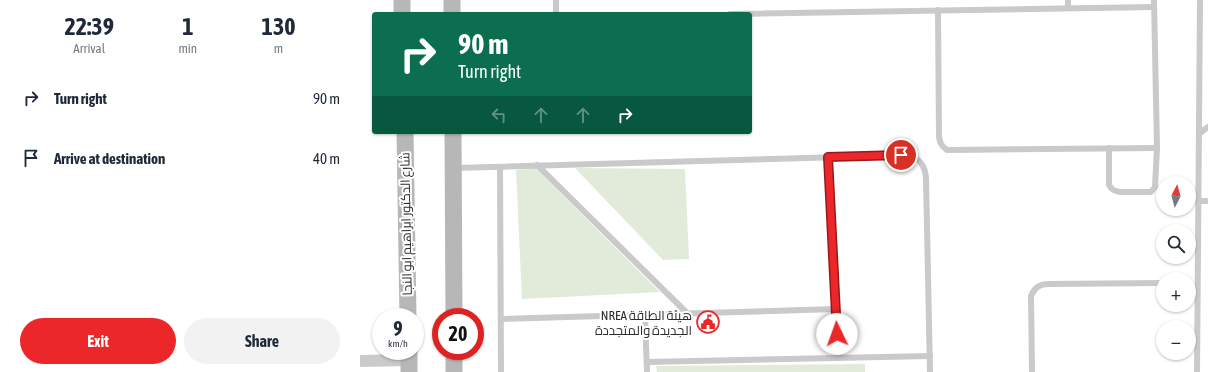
<!DOCTYPE html>
<meta charset="utf-8">
<style>
body{margin:0;font-family:"Asap Condensed",Cairo,sans-serif;background:#f2f2f3;color:#1f2937;height:100vh;display:flex;flex-direction:column;font-size:15px;white-space:nowrap}
*{box-sizing:border-box;margin:0}
p{font-size:13px;color:#747a83}
.icon{flex:none;width:22px;height:22px;fill:none;stroke:currentColor;stroke-width:2;stroke-linecap:round;stroke-linejoin:round}
.map{position:relative;flex:1;overflow:hidden}
.sheet{display:flex;flex-direction:column;background:#fff;width:360px}
.sheet>*{flex:none}
.top-card{position:absolute;left:12px;top:12px;width:380px;height:122px;border-radius:4px;box-shadow:0 1px 3px #0004;background:#0b6e4f;color:#fff;overflow:hidden}
.needle{width:26px;rotate:6deg}
.fabs{position:absolute;left:796px;top:176px;display:grid;gap:8px}
.fabs a{display:grid;place-items:center;width:40px;height:40px;border-radius:50%;background:#fff;box-shadow:0 1px 3px #0004;font-size:20px}
.speed{position:absolute;left:12px;top:308px;display:flex;gap:8px;font-size:20px;font-weight:700;text-align:center}
.speed>*{display:grid;place-content:center;width:52px;height:52px;border-radius:50%;background:#fff;box-shadow:0 1px 3px #0004;line-height:1}
.speed small{font-size:10px;font-weight:400}
.speed .limit{border:6px solid #d22;background:#fff;color:#111}
.pin{position:absolute;display:grid;place-items:center;width:34px;height:34px;color:#fff;margin:-17px;border:2px solid #fff;border-radius:50%;box-shadow:0 1px 4px #0007}
.me{position:absolute;width:44px;margin:-22px;rotate:357deg;stroke-linejoin:round;filter:drop-shadow(0 0 3px #0008)}
.turn{display:flex;align-items:center;gap:14px;height:84px;padding:0 20px;font-size:18px}
.turn .icon{width:52px;height:52px;stroke-width:2.5}
.turn b{display:block;font-size:28px;line-height:34px}
.lanes{display:flex;align-items:center;height:38px;padding:0 20px;background:#0003;justify-content:center;gap:20px;direction:ltr}
.lanes .off{opacity:.35}
.eta{display:flex;justify-content:space-evenly;align-items:center;height:68px;text-align:center}
.eta b{font-size:24px;font-weight:700;line-height:28px}
.primary-button{display:flex;gap:8px;margin-top:auto;padding:8px 20px}
.primary-button a{flex:1;height:46px;border-radius:24px;background:#eb2729;color:#fff;font-size:16px;font-weight:700;line-height:46px;text-align:center}
.primary-button a+a{background:#f2f2f3;color:#1f2937}
ul{padding:0;list-style:none}
li{display:flex;align-items:center;gap:12px;height:60px;padding:0 20px}
li div{flex:1}
li b{display:block;font-size:15px}
li em{font-style:normal}
main{display:flex;flex:1;min-height:0}
.map>svg:first-child{display:block}
.green{fill:#e2ebd9}
.lines{fill:none;stroke-linecap:round;stroke-linejoin:round}
.lane{stroke:#cacaca;stroke-width:6}
.street{stroke:#cacaca;stroke-width:12}
.secondary{stroke:#b7b7b7;stroke-width:17}
.route-casing{stroke:#99191b;stroke-width:10}
.route{stroke:#eb2729;stroke-width:7}
.labels{text-anchor:middle;dominant-baseline:central;stroke-width:4;stroke-linejoin:round;paint-order:stroke}
.street-label{font-size:13px;fill:#2d2d2d;stroke:#fff}
.poi-label{font-size:13px;fill:#2d2d2d;stroke:#fff;text-anchor:end}
</style>
<main>
<section class="sheet">
<div class="eta">
<div><b>22:39</b><p>Arrival</p></div>
<div><b>1</b><p>min</p></div>
<div><b>130</b><p>m</p></div>
</div>
<ul>
<li><svg class="icon" aria-label="right" viewBox="0 0 24 24"><path d="M7 20v-9h11M14 6l5 5-5 5"/></svg><div><b>Turn right</b></div><em>90 m</em></li>
<li><svg class="icon" aria-label="arrive" viewBox="0 0 24 24"><path d="M6 21V4h12l-3 4 3 4H6"/></svg><div><b>Arrive at destination</b></div><em>40 m</em></li>
</ul>
<div class="primary-button"><a>Exit</a><a>Share</a></div>
</section>
<div class="map">
<svg width="848" height="372" viewBox="0 0 848 372">
<rect width="100%" height="100%" fill="#fff"/>
<!-- green -->
<g class="green">
<path d="M 175,168 L 300,292 L 162,299 L 156,170 Z"/>
<path d="M 215,168 L 325,169 L 329,259 L 303,260 Z"/>
<path d="M 505,364 L 505,372 L 297,372 L 296,366 Z"/>
</g>
<g class="lines">
<!-- lane -->
<g class="lane">
<path d="M 196,0 L 196,14"/>
<path d="M 708,0 L 708,8"/>
<path d="M 578,10 L 579,137 C 580,144 582,146 587,150 L 797,148"/>
<path d="M 370,14 L 794,7"/>
<path d="M 840,133 L 848,127"/>
<path d="M 749,148 L 749,185 C 752,190 754,191 760,192 L 791,192 L 795,187 L 797,148 L 794,0"/>
<path d="M 468,157 L 478,358"/>
<path d="M 177,165 L 328,314"/>
<path d="M 140,167 L 141,372"/>
<path d="M 94,168 L 551,155 C 561,161 565,166 566,178 L 570,372"/>
<path d="M 838,201 L 848,201"/>
<path d="M 285,315 L 287,372"/>
<path d="M 141,319 L 476,309"/>
<path d="M 287,362 L 570,356"/>
<path d="M 672,372 L 671,296 C 675,287 680,284 689,284 L 803,283"/>
<path d="M 837,372 C 837,248 840,124 840,0"/>
</g>
<!-- street -->
<path class="street" d="M 0,361 L 49,360"/>
<!-- secondary -->
<g class="secondary">
<path d="M 42,0 L 42,14"/>
<path d="M 92,0 L 92,14"/>
<path d="M 45,132 L 48,317"/>
<path d="M 93,132 L 94,317"/>
<path d="M 49,351 L 49,372"/>
<path d="M 94,351 L 94,372"/>
</g>
</g>
<g class="lines">
<!-- route casing -->
<g class="route-casing">
<path id="route" d="M 477,334 L 468,157 L 541,155"/>
</g>
<!-- route -->
<use href="#route" class="route"/>
</g>
<!-- icons -->
<defs>
<g id="civic-ring" transform="scale(1.15)"><circle r="9.5" fill="#fff" stroke="#eb2729" stroke-width="1.5"/><path d="M-.6-6.5H3V-4.5H.6V-3L4-1V1h2V6H-6V1h2V-1L-.6-3ZM-1.2 2.5V6h2.4V2.5Z" fill="#eb2729"/></g>
</defs>
<g fill-rule="evenodd">
<use href="#civic-ring" x="348" y="322"/>
</g>
<g class="labels">
<!-- street labels -->
<g class="street-label">
<text transform="translate(46 224) rotate(-91)">شارع الدكتور ابراهيم ابو النجا</text>
</g>
<!-- poi labels -->
<g class="poi-label">
<text x="332" y="315">NREA هيئة الطاقة<tspan x="332" dy="15">الجديدة والمتجددة</tspan></text>
</g>
</g>
</svg>
<div class="fabs">
<a><svg class="needle" viewBox="-14 -14 28 28"><path d="M0-13l5 13h-10z" fill="#e53935"/><path d="M0 13l5-13h-10z" fill="#747a83"/></svg></a>
<a><svg class="icon" aria-label="search" viewBox="0 0 24 24"><circle cx="10" cy="10" r="6"/><path d="M15 15l6 6"/></svg></a>
<a>+</a>
<a>−</a>
</div>
<div class="speed"><div>9<small>km/h</small></div><div class="limit">20</div></div>
<div class="pin" style="left:541px;top:155px;background:#d93025"><svg class="icon" aria-label="arrive" viewBox="0 0 24 24"><path d="M6 21V4h12l-3 4 3 4H6"/></svg></div>
<svg class="me" style="left:477px;top:334px" viewBox="-20 -20 40 40"><circle r="19" fill="#fff"/><path d="M0-13L10 11 0 6-10 11z" fill="#eb2729"/></svg>
<div class="top-card">
<div class="turn"><svg class="icon" aria-label="right" viewBox="0 0 24 24"><path d="M7 20v-9h11M14 6l5 5-5 5"/></svg><div><b>90 m</b>Turn right</div></div>
<div class="lanes"><svg class="icon off" aria-label="left" viewBox="0 0 24 24"><path d="M17 20v-9H6M10 6l-5 5 5 5"/></svg><svg class="icon off" aria-label="ahead" viewBox="0 0 24 24"><path d="M12 20V5M6 11l6-6 6 6"/></svg><svg class="icon off" aria-label="ahead" viewBox="0 0 24 24"><path d="M12 20V5M6 11l6-6 6 6"/></svg><svg class="icon" aria-label="right" viewBox="0 0 24 24"><path d="M7 20v-9h11M14 6l5 5-5 5"/></svg></div>
</div>
</div>
</main>
